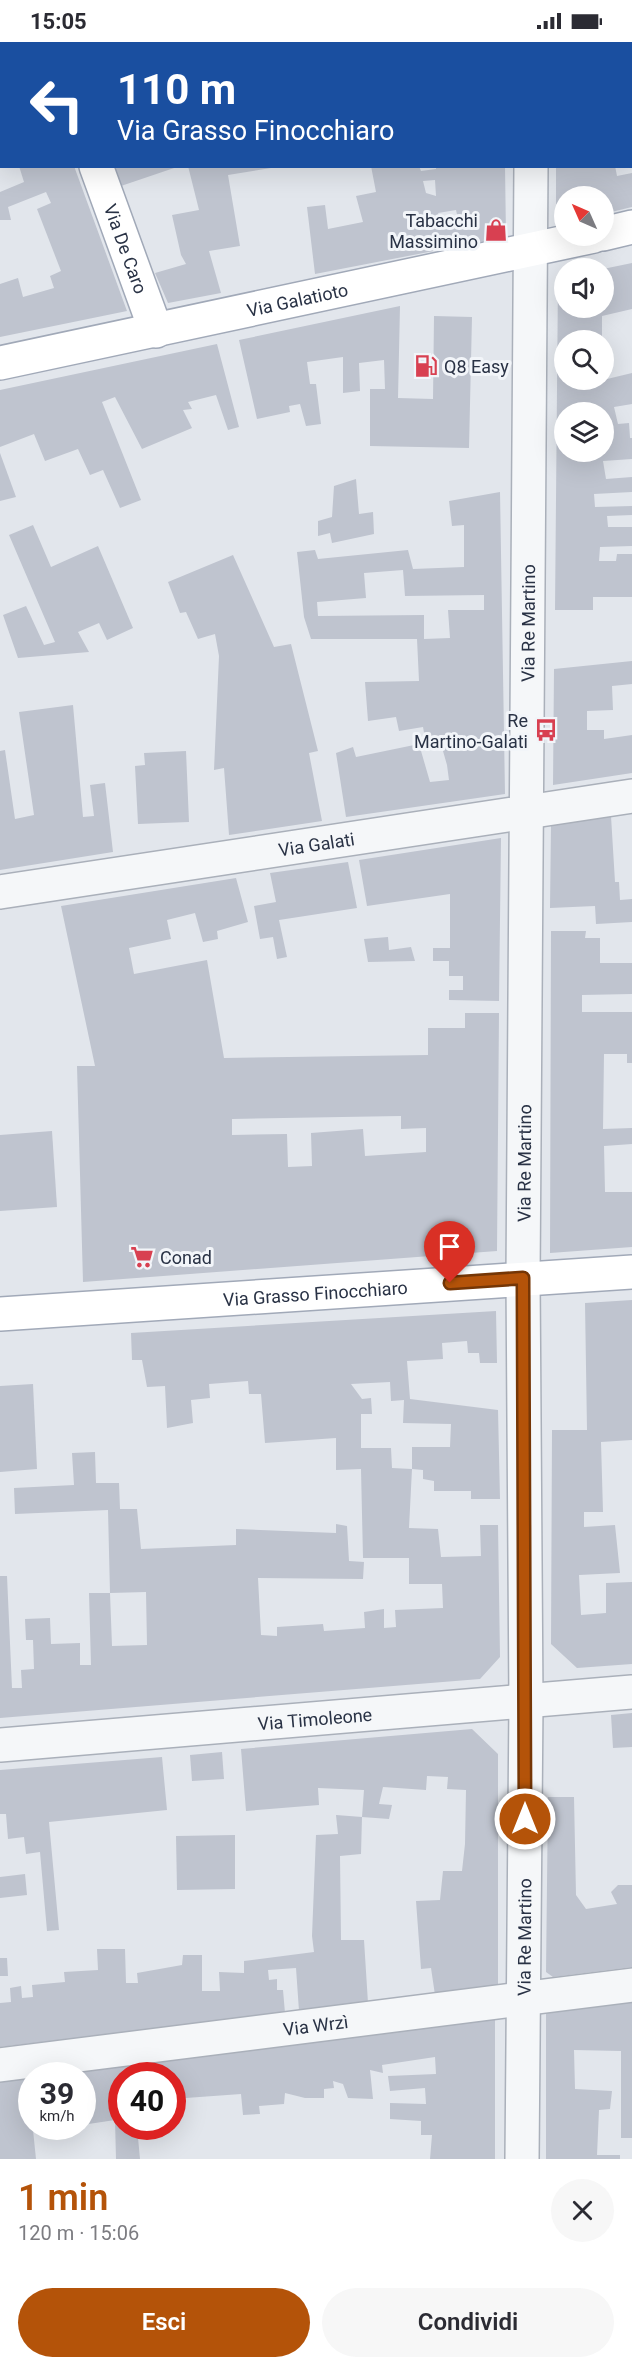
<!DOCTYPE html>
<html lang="it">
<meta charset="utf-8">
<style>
body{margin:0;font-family:Roboto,sans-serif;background:#f7f7f7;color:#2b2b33;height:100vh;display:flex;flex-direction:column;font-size:22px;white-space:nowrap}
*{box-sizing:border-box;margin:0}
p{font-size:20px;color:#7c7c81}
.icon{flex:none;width:33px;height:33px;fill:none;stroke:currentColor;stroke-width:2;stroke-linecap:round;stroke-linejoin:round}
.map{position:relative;height:2117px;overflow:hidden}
.panel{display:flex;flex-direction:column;background:#fff;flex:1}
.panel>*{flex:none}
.banner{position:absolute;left:0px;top:0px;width:633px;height:126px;box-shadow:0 6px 24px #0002;background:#1a4fa0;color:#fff;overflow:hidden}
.needle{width:39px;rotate:315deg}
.fabs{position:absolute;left:554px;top:144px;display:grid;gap:12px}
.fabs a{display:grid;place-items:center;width:60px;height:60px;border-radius:50%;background:#fff;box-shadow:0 6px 24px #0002;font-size:30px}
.speed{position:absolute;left:18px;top:2020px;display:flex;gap:12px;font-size:30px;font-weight:700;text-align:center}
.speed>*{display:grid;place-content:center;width:78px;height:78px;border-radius:50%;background:#fff;box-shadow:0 6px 24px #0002;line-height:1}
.speed small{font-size:15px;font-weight:400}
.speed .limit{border:9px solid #d22;background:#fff;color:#111}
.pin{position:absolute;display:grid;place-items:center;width:51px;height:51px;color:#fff;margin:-62px -26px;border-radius:50% 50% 50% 0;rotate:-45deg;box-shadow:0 0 6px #0007}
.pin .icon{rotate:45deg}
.me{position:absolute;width:66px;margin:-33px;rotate:0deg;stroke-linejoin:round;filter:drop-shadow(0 0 4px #0008)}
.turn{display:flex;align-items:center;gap:21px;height:126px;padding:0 18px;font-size:27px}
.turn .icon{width:78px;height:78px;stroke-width:2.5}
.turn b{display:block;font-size:42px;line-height:51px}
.round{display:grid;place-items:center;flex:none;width:63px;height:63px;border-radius:32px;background:#f7f7f7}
.head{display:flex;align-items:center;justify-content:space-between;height:102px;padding:0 18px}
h1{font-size:36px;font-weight:600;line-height:45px;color:#b45309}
.primary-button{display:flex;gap:12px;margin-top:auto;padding:12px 18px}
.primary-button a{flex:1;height:69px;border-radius:36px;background:#b45309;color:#fff;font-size:24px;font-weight:600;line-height:69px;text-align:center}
.primary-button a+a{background:#f7f7f7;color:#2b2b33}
.status{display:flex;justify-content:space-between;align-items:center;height:42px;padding:0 30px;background:#fff;direction:ltr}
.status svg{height:16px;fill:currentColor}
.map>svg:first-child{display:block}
.building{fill:#bfc4cf;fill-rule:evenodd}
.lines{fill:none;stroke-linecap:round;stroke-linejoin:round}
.minor-casing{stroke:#aab0ba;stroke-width:36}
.major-casing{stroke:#a1a9b8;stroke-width:36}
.minor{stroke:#f5f7f9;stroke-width:33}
.major{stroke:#fff;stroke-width:33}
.route-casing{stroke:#753606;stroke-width:15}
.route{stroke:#b45309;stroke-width:10}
.labels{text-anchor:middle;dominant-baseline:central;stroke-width:6;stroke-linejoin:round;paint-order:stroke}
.poi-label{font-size:18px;fill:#293245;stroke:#f2f5f9;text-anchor:end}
.street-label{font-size:18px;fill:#293245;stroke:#f2f5f9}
</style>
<div class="status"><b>15:05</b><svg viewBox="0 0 49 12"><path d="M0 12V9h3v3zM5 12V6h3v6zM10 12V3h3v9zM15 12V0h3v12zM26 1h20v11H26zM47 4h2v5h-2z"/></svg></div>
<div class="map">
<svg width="632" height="2117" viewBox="0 0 632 2117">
<rect width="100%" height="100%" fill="#e2e6ec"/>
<!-- building -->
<g class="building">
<path d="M 19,124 L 74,124 L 127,269 L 0,295 L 0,242 L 18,236 L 23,255 L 54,246 L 50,234 L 61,229 L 37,167 L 51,161 L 46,150 L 8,165 L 11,178 L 0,178 L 0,150 L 24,140 Z"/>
<path d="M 114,124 L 177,124 L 177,125 L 121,144 Z"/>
<path d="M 188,124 L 271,126 L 228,133 L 240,204 L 209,209 L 221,251 L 168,261 L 155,231 L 186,222 L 181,213 L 172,173 L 199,168 Z"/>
<path d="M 371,124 L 419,124 L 421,129 L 436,127 L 436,124 L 505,124 L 506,195 L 315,232 L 307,165 L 325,163 L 328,187 L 363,180 L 356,154 L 376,150 ZM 435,138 L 436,154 L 426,151 L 423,139 ZM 456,168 L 458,177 L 442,181 L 438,171 Z"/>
<path d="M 556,124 L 615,124 L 617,134 L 632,131 L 632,165 L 603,172 L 603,154 L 564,154 L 564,180 L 556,182 Z"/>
<path d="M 632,221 L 632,267 L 602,274 L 602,298 L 564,298 L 564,338 L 603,338 L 632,331 L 632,362 L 614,365 L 618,382 L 629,381 L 630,396 L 632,396 L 632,417 L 603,419 L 606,437 L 632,435 L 632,450 L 594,452 L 595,465 L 632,464 L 632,473 L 607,474 L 608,485 L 632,485 L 632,504 L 600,505 L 599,519 L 616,519 L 617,512 L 632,512 L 632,555 L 593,555 L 593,568 L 555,568 L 558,237 L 564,236 L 564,266 L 603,266 L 603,227 ZM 564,370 L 603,370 L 603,410 L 564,410 Z"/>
<path d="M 400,264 L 398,356 L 433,357 L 434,274 L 472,275 L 469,406 L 370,404 L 370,347 L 385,347 L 384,318 L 359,321 L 360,349 L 343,351 L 343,315 L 307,320 L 310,342 L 316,342 L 321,382 L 306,384 L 300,362 L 289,364 L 290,370 L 257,377 L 239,298 Z"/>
<path d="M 217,302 L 239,385 L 228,388 L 216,353 L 188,360 L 192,367 L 183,368 L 192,386 L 142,407 L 115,355 L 102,360 L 141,458 L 120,466 L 103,428 L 90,433 L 78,407 L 45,419 L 34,392 L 0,405 L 0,348 Z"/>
<path d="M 0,411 L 16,455 L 0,459 Z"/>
<path d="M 356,437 L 359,472 L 373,470 L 374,492 L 332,501 L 330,491 L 318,494 L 318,479 L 332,475 L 334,444 Z"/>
<path d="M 500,450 L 505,752 L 346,775 L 336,711 L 353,705 L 356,715 L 419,702 L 430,740 L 449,738 L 447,723 L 439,695 L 425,696 L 423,685 L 399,689 L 396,675 L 368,679 L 365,640 L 419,639 L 417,597 L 311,597 L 304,575 L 297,510 L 315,508 L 318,517 L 408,508 L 413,527 L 464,525 L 464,483 L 452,484 L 449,459 ZM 403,528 L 405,554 L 484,553 L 484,568 L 448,568 L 450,596 L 424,597 L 424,573 L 318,574 L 317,560 L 366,556 L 364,531 Z"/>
<path d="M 33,483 L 51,525 L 98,504 L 133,586 L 107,598 L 99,581 L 78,590 L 89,610 L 18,616 L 3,573 L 26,564 L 44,603 L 55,600 L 9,493 Z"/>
<path d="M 233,513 L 274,605 L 291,602 L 318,709 L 309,711 L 322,779 L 229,793 L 224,726 L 214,728 L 219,614 L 215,592 L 198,597 L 186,570 L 180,571 L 168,540 Z"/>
<path d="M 632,619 L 632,642 L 612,644 L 613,668 L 587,669 L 587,688 L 604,688 L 604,697 L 632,693 L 632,731 L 553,743 L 554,627 Z"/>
<path d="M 73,663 L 83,775 L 94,774 L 90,743 L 105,741 L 113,810 L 0,828 L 0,709 L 5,708 L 15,777 L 34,773 L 19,670 Z"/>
<path d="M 186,709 L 189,780 L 138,782 L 135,724 L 145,723 L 144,711 Z"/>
<path d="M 611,774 L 615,840 L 619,840 L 620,858 L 632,857 L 632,880 L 596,882 L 595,864 L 550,866 L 551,783 Z"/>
<path d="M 501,796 L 499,959 L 449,958 L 449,948 L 463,948 L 463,934 L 449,934 L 449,919 L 433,919 L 433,906 L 450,906 L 450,852 L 367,864 L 359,818 Z"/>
<path d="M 348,820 L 357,866 L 279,878 L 287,915 L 277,917 L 273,895 L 260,897 L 254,864 L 276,860 L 270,831 Z"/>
<path d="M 236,836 L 248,880 L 217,889 L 218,897 L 203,900 L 195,871 L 167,878 L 171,897 L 129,906 L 134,932 L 207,918 L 224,1016 L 428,1013 L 428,986 L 465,986 L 465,971 L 499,971 L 497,1209 L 83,1240 L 77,1024 L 95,1024 L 61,864 ZM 401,1074 L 401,1087 L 426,1086 L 426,1110 L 365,1114 L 363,1087 L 311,1091 L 312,1124 L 288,1125 L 287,1092 L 232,1093 L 232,1077 Z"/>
<path d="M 551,889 L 586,889 L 585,896 L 600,896 L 600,921 L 632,921 L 632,952 L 582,953 L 582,970 L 632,970 L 632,1021 L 627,1021 L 627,1012 L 604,1012 L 603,1087 L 632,1086 L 632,1102 L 604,1104 L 605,1150 L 632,1150 L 632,1205 L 550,1211 Z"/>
<path d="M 388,895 L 389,908 L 411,905 L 415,919 L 368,920 L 364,897 Z"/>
<path d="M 52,1089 L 57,1165 L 0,1169 L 0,1093 Z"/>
<path d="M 632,1258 L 632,1398 L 601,1400 L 603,1470 L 584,1470 L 584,1485 L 615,1483 L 620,1531 L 579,1533 L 581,1573 L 606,1571 L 606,1541 L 632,1540 L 632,1622 L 577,1626 L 551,1602 L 552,1388 L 587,1388 L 585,1261 Z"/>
<path d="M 496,1269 L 497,1321 L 480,1321 L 479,1311 L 468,1311 L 467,1299 L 442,1301 L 443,1317 L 407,1319 L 410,1357 L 498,1368 L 500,1457 L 471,1457 L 471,1449 L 434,1449 L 434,1439 L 423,1437 L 423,1428 L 412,1427 L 409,1486 L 438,1487 L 441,1515 L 481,1514 L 480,1483 L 498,1483 L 500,1615 L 480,1637 L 0,1676 L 0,1534 L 7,1534 L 12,1646 L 22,1646 L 21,1628 L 34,1627 L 33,1598 L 26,1598 L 25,1577 L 50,1576 L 51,1602 L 80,1601 L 80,1623 L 91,1623 L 89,1551 L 110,1551 L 112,1604 L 147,1603 L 146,1550 L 110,1551 L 108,1468 L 15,1472 L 14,1446 L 74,1443 L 72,1411 L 95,1410 L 96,1441 L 119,1441 L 120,1467 L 137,1467 L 141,1507 L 236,1503 L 236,1487 L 336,1491 L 336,1482 L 347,1484 L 349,1519 L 364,1520 L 363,1537 L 258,1536 L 261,1593 L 277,1594 L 277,1585 L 323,1582 L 324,1589 L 365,1586 L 364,1570 L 384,1567 L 384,1586 L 396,1585 L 395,1568 L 443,1566 L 442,1542 L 409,1542 L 409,1516 L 363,1516 L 361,1427 L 336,1428 L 336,1396 L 265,1401 L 261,1352 L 249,1352 L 248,1339 L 209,1342 L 210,1356 L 191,1358 L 193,1381 L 167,1386 L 165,1344 L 147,1345 L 142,1318 L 132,1318 L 131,1291 ZM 390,1340 L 391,1359 L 404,1358 L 403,1381 L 451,1382 L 450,1405 L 412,1405 L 412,1427 L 392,1426 L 391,1406 L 361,1406 L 361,1372 L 372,1372 L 371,1356 L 362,1357 L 351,1342 Z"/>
<path d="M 33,1342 L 37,1427 L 0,1430 L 0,1344 Z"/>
<path d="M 632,1671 L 632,1705 L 613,1706 L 611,1673 Z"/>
<path d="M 472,1687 L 498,1712 L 498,1945 L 435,1953 L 431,1926 L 421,1927 L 416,1859 L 440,1858 L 443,1829 L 462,1829 L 465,1802 L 466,1748 L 447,1747 L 448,1735 L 427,1734 L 426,1748 L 383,1745 L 379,1762 L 392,1763 L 389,1777 L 362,1775 L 361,1812 L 340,1814 L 341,1898 L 364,1898 L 368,1961 L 299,1969 L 296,1926 L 268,1928 L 269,1938 L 277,1937 L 277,1948 L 283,1948 L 285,1971 L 0,2005 L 0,1961 L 11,1960 L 10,1946 L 21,1944 L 22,1956 L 33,1955 L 32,1943 L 65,1940 L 64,1930 L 98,1928 L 97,1907 L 125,1907 L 126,1941 L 138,1941 L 137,1931 L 182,1923 L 183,1913 L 202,1913 L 202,1949 L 220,1949 L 219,1930 L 244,1931 L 244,1919 L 314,1910 L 312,1894 L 316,1793 L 338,1792 L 336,1773 L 362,1775 L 364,1748 L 318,1746 L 319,1763 L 246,1769 L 241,1707 Z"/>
<path d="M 222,1710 L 224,1737 L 192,1739 L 190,1713 Z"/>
<path d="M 162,1715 L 167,1768 L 49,1780 L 59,1888 L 47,1889 L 40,1810 L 26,1812 L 24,1795 L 8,1797 L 6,1772 L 0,1772 L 0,1728 Z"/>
<path d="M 548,1755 L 574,1755 L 576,1853 L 586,1867 L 617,1862 L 611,1850 L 618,1843 L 632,1843 L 632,1925 L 553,1935 L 546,1930 Z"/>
<path d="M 235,1793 L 235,1847 L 177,1848 L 176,1794 Z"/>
<path d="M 25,1832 L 27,1853 L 0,1856 L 0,1835 Z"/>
<path d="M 0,1916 L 7,1916 L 8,1934 L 0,1934 Z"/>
<path d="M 632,1959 L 632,2096 L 621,2096 L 621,2009 L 574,2008 L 575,2047 L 612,2049 L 610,2067 L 599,2068 L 597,2113 L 620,2113 L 620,2117 L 546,2117 L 546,1969 Z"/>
<path d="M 495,1975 L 495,2117 L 430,2117 L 432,2093 L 421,2093 L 421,2079 L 390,2077 L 390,2061 L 426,2062 L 425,2046 L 390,2049 L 388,2034 L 436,2032 L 435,2015 L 382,2023 L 383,2031 L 370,2028 L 373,2057 L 348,2056 L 343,2042 L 333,2039 L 334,2046 L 324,2047 L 324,2056 L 305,2056 L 285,2051 L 284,2062 L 259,2064 L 260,2072 L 243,2073 L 241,2052 L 172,2057 L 172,2034 L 122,2034 L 122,2085 L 137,2085 L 140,2117 L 116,2117 L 115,2078 L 82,2083 L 82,2034 L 50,2034 Z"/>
<path d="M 32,2035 L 32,2085 L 58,2085 L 58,2087 L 33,2088 L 36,2117 L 0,2117 L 0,2039 Z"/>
</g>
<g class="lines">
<!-- minor casing -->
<g class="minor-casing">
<g id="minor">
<path d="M 532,2 L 532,0"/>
<path id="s1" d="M 0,850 L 632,754"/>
<path id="s2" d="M 0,1703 L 632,1650"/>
<path id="s3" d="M 0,2023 L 632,1943"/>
<path id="s4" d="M 522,2117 L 526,1660 L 523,1236 L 531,124"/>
</g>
</g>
<!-- major casing -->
<g class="major-casing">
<g id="major">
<path d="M 50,0 L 51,2"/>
<path id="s5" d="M 96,124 L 156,289"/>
<path d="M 603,192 L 632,185"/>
<path id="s6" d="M 0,321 L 594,194"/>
<path id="s7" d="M 0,1272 L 632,1230"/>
</g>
</g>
<!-- minor -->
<use href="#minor" class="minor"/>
<!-- major -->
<use href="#major" class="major"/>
</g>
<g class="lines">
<!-- route casing -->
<g class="route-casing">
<path id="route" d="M 450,1241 L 523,1236 L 525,1777"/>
</g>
<!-- route -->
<use href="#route" class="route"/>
</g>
<!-- icons -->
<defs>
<g id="shop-bare" transform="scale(1.8)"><path d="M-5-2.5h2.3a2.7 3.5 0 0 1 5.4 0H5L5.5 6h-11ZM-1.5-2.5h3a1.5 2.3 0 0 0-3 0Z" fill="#d84051" stroke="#f2f5f9" stroke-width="2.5" paint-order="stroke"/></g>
<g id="fuel-bare" transform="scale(1.8)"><path d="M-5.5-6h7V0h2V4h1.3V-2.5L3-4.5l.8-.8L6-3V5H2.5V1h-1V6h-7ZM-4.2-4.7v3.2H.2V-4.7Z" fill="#d84051" stroke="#f2f5f9" stroke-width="2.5" paint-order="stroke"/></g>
<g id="bus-bare" transform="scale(1.8)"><path d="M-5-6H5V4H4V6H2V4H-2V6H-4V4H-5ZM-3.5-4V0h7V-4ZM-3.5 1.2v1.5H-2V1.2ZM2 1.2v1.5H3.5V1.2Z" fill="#d84051" stroke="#f2f5f9" stroke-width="2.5" paint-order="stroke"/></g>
<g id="supermarket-bare" transform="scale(1.8)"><path d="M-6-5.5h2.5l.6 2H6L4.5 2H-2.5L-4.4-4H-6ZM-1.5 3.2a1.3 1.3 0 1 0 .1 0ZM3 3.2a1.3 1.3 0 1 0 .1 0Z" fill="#d84051" stroke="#f2f5f9" stroke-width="2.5" paint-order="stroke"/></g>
</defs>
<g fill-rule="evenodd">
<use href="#shop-bare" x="496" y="188"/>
<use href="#fuel-bare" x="426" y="324"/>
<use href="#bus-bare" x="546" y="688"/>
<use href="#supermarket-bare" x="142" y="1215"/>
</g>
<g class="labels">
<!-- poi labels -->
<g class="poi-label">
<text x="478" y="178">Tabacchi<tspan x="478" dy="21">Massimino</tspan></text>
<text x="444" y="324" text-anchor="start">Q8 Easy</text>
<text x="528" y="678">Re<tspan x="528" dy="21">Martino-Galati</tspan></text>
<text x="160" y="1215" text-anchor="start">Conad</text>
</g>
<!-- street labels -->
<g class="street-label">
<text stroke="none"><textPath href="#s5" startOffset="88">Via De Caro</textPath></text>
<text stroke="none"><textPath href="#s6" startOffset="304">Via Galatioto</textPath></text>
<text stroke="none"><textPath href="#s4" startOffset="1536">Via Re Martino</textPath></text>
<text stroke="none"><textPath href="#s1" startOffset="320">Via Galati</textPath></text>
<text stroke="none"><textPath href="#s4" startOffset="996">Via Re Martino</textPath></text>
<text stroke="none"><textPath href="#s7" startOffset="316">Via Grasso Finocchiaro</textPath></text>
<text stroke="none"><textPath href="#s2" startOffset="316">Via Timoleone</textPath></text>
<text stroke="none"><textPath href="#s4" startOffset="222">Via Re Martino</textPath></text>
<text stroke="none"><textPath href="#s3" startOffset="318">Via Wrzì</textPath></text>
</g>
</g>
</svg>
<div class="fabs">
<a><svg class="needle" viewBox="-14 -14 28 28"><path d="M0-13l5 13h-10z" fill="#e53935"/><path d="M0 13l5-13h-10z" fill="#7c7c81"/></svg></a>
<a><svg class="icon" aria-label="sound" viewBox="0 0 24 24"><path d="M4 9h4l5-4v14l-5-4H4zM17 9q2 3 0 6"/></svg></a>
<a><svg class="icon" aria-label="search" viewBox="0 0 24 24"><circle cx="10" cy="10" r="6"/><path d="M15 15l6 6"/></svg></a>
<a><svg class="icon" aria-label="layers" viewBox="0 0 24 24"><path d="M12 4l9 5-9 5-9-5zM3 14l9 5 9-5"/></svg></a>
</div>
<div class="speed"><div>39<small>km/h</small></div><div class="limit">40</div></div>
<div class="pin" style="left:450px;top:1241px;background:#d93025"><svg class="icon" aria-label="arrive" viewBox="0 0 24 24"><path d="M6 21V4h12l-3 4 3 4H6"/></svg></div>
<svg class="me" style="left:525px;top:1777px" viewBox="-20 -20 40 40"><circle r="17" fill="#b45309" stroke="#fff" stroke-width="3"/><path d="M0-11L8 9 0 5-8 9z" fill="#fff"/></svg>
<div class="banner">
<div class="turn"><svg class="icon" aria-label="left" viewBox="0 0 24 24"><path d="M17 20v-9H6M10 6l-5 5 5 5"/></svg><div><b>110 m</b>Via Grasso Finocchiaro</div></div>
</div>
</div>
<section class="panel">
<div class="head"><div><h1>1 min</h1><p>120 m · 15:06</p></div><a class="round"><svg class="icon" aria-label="close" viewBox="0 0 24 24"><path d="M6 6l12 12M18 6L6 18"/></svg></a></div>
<div class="primary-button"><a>Esci</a><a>Condividi</a></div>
</section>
